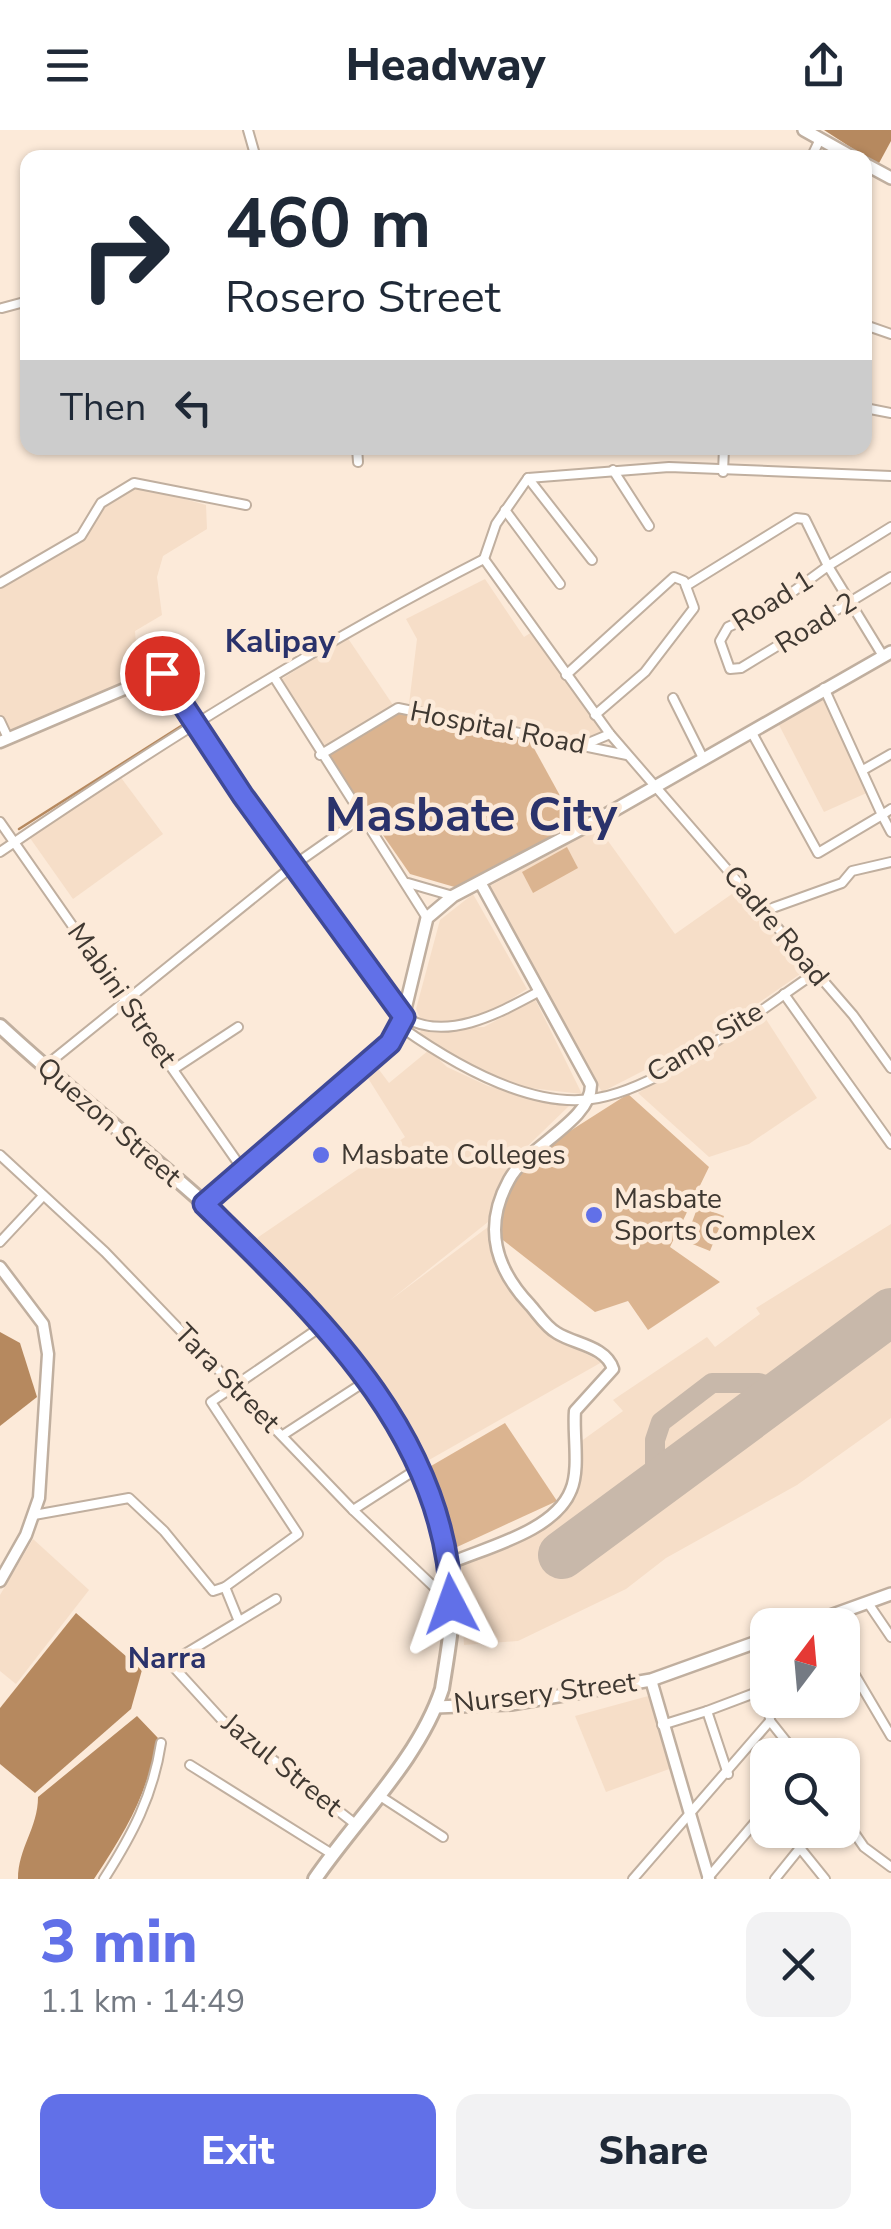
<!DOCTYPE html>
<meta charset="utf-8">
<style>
body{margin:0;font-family:"Nunito Sans",sans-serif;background:#f2f2f3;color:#1f2937;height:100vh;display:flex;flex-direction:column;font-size:38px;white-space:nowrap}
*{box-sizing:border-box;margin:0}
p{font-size:32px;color:#747a83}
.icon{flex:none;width:55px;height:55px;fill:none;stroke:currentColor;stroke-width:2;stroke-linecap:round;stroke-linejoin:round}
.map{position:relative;height:1749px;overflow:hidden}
.drawer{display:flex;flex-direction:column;background:#fff;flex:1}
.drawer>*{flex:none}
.banner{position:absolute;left:20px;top:20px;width:852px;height:305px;border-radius:20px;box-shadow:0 2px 8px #0004;background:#fff;color:#1f2937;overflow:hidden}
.needle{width:65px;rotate:16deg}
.controls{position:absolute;left:750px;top:1478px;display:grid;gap:20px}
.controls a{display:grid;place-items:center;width:110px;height:110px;border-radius:20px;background:#fff;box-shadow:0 2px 8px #0004;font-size:50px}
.pin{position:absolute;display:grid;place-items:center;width:85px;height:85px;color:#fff;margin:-42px;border:5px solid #fff;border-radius:50%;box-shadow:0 2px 10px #0007}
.me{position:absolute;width:110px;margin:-55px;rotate:356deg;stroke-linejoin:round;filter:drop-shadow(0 0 8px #0008)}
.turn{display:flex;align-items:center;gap:35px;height:210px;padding:0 40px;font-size:45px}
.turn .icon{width:130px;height:130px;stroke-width:2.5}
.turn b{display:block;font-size:70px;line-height:85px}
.then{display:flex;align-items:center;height:95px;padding:0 40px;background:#0003;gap:20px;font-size:38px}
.round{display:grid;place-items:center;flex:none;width:105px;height:105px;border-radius:20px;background:#f2f2f3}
.head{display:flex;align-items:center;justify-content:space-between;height:170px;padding:0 40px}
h1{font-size:60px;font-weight:800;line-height:75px;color:#6170e8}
.button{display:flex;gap:20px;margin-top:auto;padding:20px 40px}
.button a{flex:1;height:115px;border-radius:20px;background:#6170e8;color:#fff;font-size:40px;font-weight:800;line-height:115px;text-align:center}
.button a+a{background:#f2f2f3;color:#1f2937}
header{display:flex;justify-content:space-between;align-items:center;height:130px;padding:0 40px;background:#fff;font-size:45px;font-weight:800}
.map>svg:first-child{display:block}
.built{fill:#f6dec8}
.green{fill:#dbb490}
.water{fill:#b6895f}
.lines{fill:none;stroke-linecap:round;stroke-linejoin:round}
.stream{stroke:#b6895f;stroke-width:2.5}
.taxiway{stroke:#c8b8aa;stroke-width:20}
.runway{stroke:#c8b8aa;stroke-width:48}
.minor-casing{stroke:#c0af9f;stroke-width:12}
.tertiary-casing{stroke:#c0af9f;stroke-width:15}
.secondary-casing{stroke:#c0af9f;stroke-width:16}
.primary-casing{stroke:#c0af9f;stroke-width:18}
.minor{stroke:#fff;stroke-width:8}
.tertiary{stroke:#fff;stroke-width:10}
.secondary{stroke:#fff;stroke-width:11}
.primary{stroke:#fff;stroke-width:12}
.route-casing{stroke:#3f4997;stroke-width:25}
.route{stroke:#6170e8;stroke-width:18}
.poi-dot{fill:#6170e8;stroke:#fcead9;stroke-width:4}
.labels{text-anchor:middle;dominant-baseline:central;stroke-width:9;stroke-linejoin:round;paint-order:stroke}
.street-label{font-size:28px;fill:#3f3831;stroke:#fcead9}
.poi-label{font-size:28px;fill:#3f3831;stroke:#fcead9;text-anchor:start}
.neighbourhood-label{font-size:30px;font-weight:bold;fill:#2a326b;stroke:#fcead9}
.quarter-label{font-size:32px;font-weight:bold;fill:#2a326b;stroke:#fcead9}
.town-label{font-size:48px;font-weight:bold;fill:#2a326b;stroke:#fcead9}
</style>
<header><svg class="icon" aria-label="menu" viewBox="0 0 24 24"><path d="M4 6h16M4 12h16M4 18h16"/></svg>Headway<svg class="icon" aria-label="share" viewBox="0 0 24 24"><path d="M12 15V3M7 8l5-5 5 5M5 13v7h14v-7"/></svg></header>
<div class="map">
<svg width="891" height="1749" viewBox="0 0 891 1749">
<rect width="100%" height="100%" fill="#fcead9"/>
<!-- built -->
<g class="built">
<path d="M 142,357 L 206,375 L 207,399 L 163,426 L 157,447 L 162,485 L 135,501 L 139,549 L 6,602 L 0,586 L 0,455 L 75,415 L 99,381 L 130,358 Z"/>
<path d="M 485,449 L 524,507 L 532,502 L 606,603 L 592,611 L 409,574 L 417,509 L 406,489 Z"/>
<path d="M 347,507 L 393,575 L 326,618 L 282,549 Z"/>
<path d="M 824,563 L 871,661 L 824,682 L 778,593 Z"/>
<path d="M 119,645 L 163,704 L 73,769 L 30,708 Z"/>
<path d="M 598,697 L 675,804 L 739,759 L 806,840 L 711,906 L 602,962 L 486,758 Z"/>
<path d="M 473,764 L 527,859 L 497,878 L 462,892 L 422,892 L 416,879 L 440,790 Z"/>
<path d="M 535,869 L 582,964 L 521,957 L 477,940 L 418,905 L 422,899 L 484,897 Z"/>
<path d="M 762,883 L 817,968 L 749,1014 L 709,1027 L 638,963 Z"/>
<path d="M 429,920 L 447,937 L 488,956 L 569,976 L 509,1034 L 488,1092 L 389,1171 L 488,1097 L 497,1136 L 541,1194 L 553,1207 L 602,1232 L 429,1330 L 317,1172 L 257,1108 L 405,1007 L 366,945 L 377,937 L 389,953 Z"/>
<path d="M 891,1094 L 891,1288 L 797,1355 L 666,1428 L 626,1459 L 518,1511 L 464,1515 L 459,1434 L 562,1384 L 577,1357 L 580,1312 L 623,1281 L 613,1270 L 707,1207 L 715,1217 L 760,1184 L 756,1178 Z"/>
<path d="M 33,1409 L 89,1460 L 16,1554 L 0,1541 L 0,1465 Z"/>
<path d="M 652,1565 L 672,1638 L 606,1662 L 575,1586 Z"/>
</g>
<!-- green -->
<g class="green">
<path d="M 398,583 L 530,611 L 575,693 L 458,758 L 410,744 L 328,626 Z"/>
<path d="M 567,717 L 578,738 L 533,763 L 522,742 Z"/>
<path d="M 628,964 L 709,1037 L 670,1117 L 720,1152 L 648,1200 L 628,1171 L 595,1182 L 499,1107 L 506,1062 L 537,1022 Z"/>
<path d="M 698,1076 L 724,1086 L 710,1121 L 685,1111 Z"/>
<path d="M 505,1293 L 557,1371 L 457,1417 L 431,1336 Z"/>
</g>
<!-- water -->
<g class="water">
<path d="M 824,0 L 891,0 L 891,11 L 878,35 Z"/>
<path d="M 0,1202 L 20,1213 L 37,1267 L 0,1296 Z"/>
<path d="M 76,1483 L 142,1540 L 131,1579 L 35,1663 L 0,1634 L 0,1578 Z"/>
<path d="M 137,1586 L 158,1608 C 146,1667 127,1699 94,1749 L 18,1749 C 18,1718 38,1698 38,1667 Z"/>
</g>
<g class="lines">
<!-- stream -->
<path class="stream" d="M 19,699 L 189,591"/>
<!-- taxiway -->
<path class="taxiway" d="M 671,1344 L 655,1336 L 655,1310 L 661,1292 L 712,1253 L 759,1253 L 784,1261"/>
<!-- runway -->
<path class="runway" d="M 562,1425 L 891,1182"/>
<!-- minor casing -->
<g class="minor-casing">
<g id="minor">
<path d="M 248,0 L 256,28"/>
<path d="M 811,28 L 820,9"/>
<path d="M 2,178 L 28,171"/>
<path d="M 865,195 L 891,204"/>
<path d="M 865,278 L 891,283"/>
<path d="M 357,318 L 358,332"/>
<path d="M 613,340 L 649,396"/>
<path d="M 723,342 L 724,318"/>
<path d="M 528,348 L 592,430"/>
<path d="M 505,380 L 560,454"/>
<path d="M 484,429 L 610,604 L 853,885 L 891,938"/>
<path d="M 484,429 L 496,394 L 528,348 L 669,337 L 891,346"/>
<path d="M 0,453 L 81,406 L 101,373 L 134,353 L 246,375"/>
<path d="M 686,456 L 796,388 L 805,389 L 828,436 L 891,397"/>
<path d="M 883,526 L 828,436 L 772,477 L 728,497 L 720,511 L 730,539 L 741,538 L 891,447"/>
<path d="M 566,545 L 674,447 L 684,451 L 694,478 L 645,542 L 595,585"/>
<path d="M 274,547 L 427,788"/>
<path d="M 824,558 L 882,685 L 891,679"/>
<path d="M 673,568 L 704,630"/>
<path d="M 0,591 L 8,608"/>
<path d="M 752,603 L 818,723 L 882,685 L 891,702"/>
<path d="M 586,614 L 610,604"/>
<path d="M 320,625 L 398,578 L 627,625"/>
<path d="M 863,640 L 891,624"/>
<path d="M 0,692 L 243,1040"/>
<path d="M 0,722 C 156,616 316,515 484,429"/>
<path d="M 408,753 L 453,766"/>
<path d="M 764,781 L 842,753 L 852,741 L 891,732"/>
<path d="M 784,864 L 891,1014"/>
<path d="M 404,887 C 447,913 501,882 540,861"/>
<path d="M 401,897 C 452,933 532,981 598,968 C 665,956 757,882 815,843"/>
<path d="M 44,937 L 294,735 L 361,688"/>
<path d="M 174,939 L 238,897"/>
<path d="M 0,1025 L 105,1122 L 353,1380 L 451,1473"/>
<path d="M 0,1112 L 43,1066"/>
<path d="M 283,1305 L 366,1251"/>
<path d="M 353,1380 L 420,1337"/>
<path d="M 34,1385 L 129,1368 L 164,1401 L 213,1461 L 225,1457 L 298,1404 L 211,1272 L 325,1194"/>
<path d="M 225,1457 L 238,1489"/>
<path d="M 276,1469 L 170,1533 L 222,1590 L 354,1693"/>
<path d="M 868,1473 L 891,1507"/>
<path d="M 842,1523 L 891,1606"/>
<path d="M 769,1570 L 770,1591 L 797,1625"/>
<path d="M 662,1595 L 707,1581"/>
<path d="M 190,1635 L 332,1724"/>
<path d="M 728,1644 L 707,1581 L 768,1558"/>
<path d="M 380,1666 L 443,1707"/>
<path d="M 842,1685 L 864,1717 L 891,1737"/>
<path d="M 800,1718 L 818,1700"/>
<path d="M 104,1749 C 132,1705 153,1666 161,1613"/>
<path d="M 633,1749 L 770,1591"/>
<path d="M 707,1749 L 768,1677"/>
<path d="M 775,1749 L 800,1718 L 825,1749"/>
</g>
</g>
<!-- tertiary casing -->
<g class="tertiary-casing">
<g id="tertiary">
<path d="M 0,612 L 162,543 L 243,666 L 404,887"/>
<path d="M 0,1137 L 43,1194 L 48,1224 L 39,1368 L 26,1405 L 0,1451"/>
<path d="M 450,1433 C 487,1417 555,1401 571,1360 C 580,1339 573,1304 575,1281 L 613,1239 C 606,1216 574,1214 557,1203 C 546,1197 538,1184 530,1175 C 495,1138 483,1097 509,1050 C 527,1016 591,991 591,955 L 481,754"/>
<path d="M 651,1550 L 709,1749"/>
</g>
</g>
<!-- secondary casing -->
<g class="secondary-casing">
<g id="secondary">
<path d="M 804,0 L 854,28"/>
<path d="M 865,34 L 891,48"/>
<path d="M 204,1074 L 399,904 L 427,788 L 453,766 L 590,694 L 891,522"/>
<path d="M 805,1495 L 891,1464"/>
<path d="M 436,1577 L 511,1574 L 651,1550 L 768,1508"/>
</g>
</g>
<!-- primary casing -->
<g class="primary-casing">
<path id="primary" d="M 0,896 C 163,1048 403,1199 450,1431 C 458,1471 448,1520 442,1559 C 419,1629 356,1689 315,1749"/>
</g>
<!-- minor -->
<use href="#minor" class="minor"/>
<!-- tertiary -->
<use href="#tertiary" class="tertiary"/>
<!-- secondary -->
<use href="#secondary" class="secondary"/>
<!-- primary -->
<use href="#primary" class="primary"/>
</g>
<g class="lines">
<!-- route casing -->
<g class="route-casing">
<path id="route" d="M 162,543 L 243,666 L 404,887 L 390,913 L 204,1074 C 316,1184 447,1304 451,1474"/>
</g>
<!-- route -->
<use href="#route" class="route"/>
</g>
<!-- markers -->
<g class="poi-dot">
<circle cx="321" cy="1025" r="10"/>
<circle cx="594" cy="1085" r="10"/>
</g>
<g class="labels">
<!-- street labels -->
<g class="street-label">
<text transform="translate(773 471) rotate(-32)">Road 1</text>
<text transform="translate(816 493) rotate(-32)">Road 2</text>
<text transform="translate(498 598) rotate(11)">Hospital Road</text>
<text transform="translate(776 796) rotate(50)">Cadre Road</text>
<text transform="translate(122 865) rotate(55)">Mabini Street</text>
<text transform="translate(705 912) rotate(-31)">Camp Site</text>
<text transform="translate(109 992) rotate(41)">Quezon Street</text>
<text transform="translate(227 1248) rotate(46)">Tara Street</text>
<text transform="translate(545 1563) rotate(-7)">Nursery Street</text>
<text transform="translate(282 1635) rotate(39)">Jazul Street</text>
</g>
<!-- poi labels -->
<g class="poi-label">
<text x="341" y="1025">Masbate Colleges</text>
<text x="614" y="1069">Masbate<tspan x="614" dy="32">Sports Complex</tspan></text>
</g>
<!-- neighbourhood labels -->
<g class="neighbourhood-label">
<text x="167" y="1528">Narra</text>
</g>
<!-- quarter labels -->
<g class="quarter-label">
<text x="280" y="511">Kalipay</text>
</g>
<!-- town labels -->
<g class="town-label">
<text x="471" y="685">Masbate City</text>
</g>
</g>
</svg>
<div class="controls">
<a><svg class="needle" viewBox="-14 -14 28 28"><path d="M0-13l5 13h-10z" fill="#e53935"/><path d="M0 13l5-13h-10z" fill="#747a83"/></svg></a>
<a><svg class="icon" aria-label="search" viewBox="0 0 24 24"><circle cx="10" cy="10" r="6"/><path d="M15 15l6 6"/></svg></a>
</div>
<div class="pin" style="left:162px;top:543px;background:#d93025"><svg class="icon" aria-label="arrive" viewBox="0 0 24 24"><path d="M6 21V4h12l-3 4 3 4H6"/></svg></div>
<svg class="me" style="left:451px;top:1474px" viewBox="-20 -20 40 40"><path d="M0-17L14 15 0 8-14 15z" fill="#6170e8" stroke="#fff" stroke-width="4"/></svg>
<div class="banner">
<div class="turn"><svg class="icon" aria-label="right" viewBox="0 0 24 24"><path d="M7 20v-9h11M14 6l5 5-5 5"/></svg><div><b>460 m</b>Rosero Street</div></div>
<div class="then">Then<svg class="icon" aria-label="left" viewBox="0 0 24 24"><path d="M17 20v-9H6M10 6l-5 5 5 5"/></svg></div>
</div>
</div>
<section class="drawer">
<div class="head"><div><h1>3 min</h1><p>1.1 km · 14:49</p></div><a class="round"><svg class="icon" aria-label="close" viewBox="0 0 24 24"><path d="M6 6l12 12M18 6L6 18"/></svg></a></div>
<div class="button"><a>Exit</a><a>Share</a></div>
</section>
